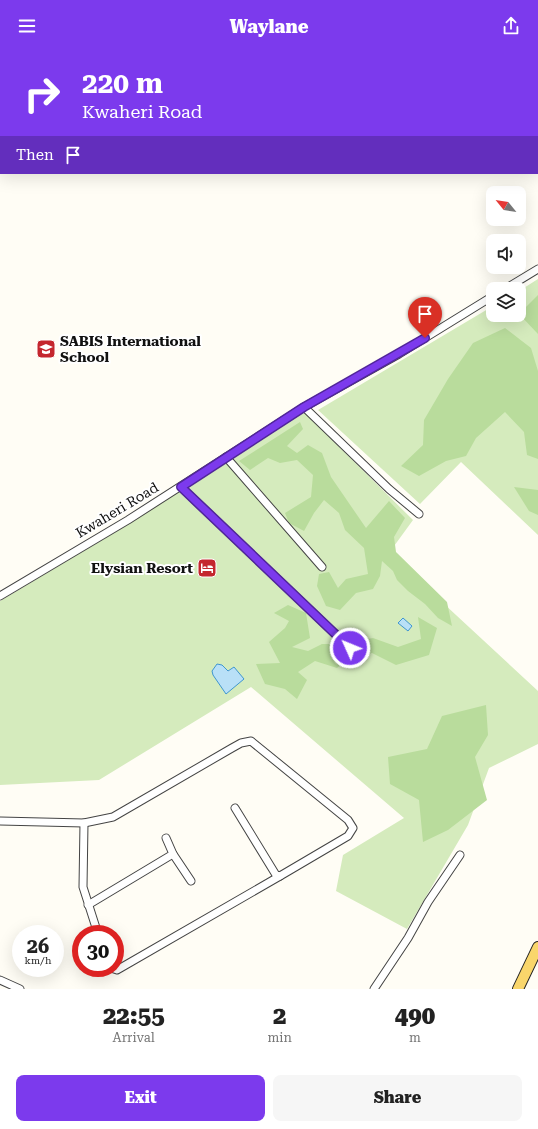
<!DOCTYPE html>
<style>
body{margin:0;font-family:"Roboto Serif",serif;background:#f6f6f6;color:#222;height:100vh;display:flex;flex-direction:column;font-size:15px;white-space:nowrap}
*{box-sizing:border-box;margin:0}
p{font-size:13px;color:#767676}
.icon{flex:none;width:22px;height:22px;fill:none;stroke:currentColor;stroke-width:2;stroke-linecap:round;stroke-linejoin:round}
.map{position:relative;height:937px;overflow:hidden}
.side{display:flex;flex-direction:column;background:#fff;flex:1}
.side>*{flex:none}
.banner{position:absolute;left:0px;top:0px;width:538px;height:122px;box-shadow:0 4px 16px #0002;background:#7c3aed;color:#fff;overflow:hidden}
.needle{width:26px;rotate:300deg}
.buttons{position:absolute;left:486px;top:134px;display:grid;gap:8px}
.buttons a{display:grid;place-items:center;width:40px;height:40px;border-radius:8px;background:#fff;box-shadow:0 4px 16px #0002;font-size:20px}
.speed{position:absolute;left:12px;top:873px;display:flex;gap:8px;font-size:20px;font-weight:700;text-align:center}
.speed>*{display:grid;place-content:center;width:52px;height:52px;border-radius:50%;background:#fff;box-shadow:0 4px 16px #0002;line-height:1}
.speed small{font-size:10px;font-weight:400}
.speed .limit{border:6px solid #d22;background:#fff;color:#111}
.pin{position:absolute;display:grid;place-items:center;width:34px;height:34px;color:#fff;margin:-41px -17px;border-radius:50% 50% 50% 0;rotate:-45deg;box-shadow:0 0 4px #0007}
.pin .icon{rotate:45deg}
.me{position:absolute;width:44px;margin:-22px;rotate:314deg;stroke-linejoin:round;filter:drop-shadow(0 0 3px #0008)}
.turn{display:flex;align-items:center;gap:14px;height:84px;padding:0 16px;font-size:18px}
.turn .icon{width:52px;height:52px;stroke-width:2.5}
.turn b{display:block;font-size:28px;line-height:34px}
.then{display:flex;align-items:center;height:38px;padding:0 16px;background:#0003;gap:8px;font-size:15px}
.eta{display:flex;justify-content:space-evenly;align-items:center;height:68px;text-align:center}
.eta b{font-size:24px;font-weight:800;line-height:28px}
.primary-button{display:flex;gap:8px;margin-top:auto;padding:8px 16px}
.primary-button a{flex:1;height:46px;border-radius:8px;background:#7c3aed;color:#fff;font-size:16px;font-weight:800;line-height:46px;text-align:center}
.primary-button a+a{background:#f6f6f6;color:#222}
header{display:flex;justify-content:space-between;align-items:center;height:52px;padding:0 16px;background:#7c3aed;color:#fff;font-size:18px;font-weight:800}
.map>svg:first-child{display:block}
.green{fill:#d5ebbd}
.forest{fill:#b9dc9c}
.water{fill:#b9e0f7;stroke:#3f96cf}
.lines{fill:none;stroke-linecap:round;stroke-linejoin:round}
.minor-casing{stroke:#444;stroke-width:9}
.primary-casing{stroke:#222;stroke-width:12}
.minor{stroke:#fff;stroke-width:7}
.primary{stroke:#f9d66b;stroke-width:10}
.route-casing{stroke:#51269a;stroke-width:10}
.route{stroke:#7c3aed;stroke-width:7}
.labels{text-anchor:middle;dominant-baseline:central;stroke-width:4;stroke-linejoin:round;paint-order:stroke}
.poi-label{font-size:14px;font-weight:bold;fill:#111;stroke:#fff;text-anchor:start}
.street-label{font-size:14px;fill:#111;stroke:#fff}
</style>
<header><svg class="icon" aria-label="menu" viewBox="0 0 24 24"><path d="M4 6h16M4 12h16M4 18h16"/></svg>Waylane<svg class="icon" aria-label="share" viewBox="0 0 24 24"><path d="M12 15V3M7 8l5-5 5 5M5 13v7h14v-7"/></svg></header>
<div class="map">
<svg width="538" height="937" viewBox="0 0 538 937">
<rect width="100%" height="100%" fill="#fffdf5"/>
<!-- green -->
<g class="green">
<path d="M 183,0 L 257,0 L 257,1 Z"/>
<path d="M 538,227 L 538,483 L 461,410 L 420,452 L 318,358 L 493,254 L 493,263 L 519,263 L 519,239 Z"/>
<path d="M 303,359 L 413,468 L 389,501 L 538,639 L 538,692 L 489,716 L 468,773 L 407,877 L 336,839 L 343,803 L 404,766 L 251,635 L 99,728 L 0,733 L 0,549 L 122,476 Z"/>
</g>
<!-- forest -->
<g class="forest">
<path d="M 538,243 L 538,282 L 519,262 Z"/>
<path d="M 505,276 L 531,296 L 538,319 L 538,407 L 527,403 L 524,380 L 505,360 L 476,386 L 466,404 L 446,409 L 419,424 L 401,414 L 423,393 L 424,368 L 448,327 L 473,291 Z"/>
<path d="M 300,370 L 303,377 L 287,394 L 297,401 L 308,393 L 322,401 L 331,425 L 366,476 L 389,449 L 405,466 L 394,485 L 396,500 L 447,550 L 452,574 L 438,566 L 425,552 L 408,539 L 397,528 L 393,519 L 382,509 L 380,524 L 373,537 L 356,541 L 340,558 L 326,554 L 317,534 L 319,522 L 329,520 L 338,536 L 346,527 L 368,522 L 364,496 L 345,478 L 339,461 L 324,448 L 314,461 L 304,479 L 289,471 L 285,461 L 311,445 L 313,423 L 297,408 L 280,411 L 268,406 L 250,418 L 239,409 Z"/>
<path d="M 514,435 L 538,438 L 538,463 L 529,459 Z"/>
<path d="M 288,553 L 306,561 L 310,586 L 292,595 L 308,599 L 322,592 L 338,592 L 373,586 L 398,595 L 421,587 L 418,565 L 437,576 L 429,603 L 396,613 L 372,601 L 348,606 L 337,616 L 315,609 L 298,620 L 307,628 L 297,647 L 285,637 L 265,632 L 256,612 L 280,611 L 269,590 L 285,576 L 289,569 L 274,561 Z"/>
<path d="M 486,653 L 488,683 L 475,705 L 487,748 L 448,778 L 423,790 L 419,748 L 390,732 L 388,705 L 427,697 L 442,664 Z"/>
</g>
<!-- water -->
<g class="water">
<path d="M 403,566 L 412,574 L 408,579 L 398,571 Z"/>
<path d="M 217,612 L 222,613 L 228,619 L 234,615 L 244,627 L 226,642 L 213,623 L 212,619 Z"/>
</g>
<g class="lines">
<!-- minor casing -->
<g class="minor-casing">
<g id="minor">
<path d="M 0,1 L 0,0"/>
<path d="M 505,237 L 538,217"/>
<path d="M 304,355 L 389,437 L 419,462"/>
<path d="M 226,405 L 322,515"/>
<path d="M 181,435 L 350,596"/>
<path d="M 0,544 L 128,468 L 304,355 L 399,302 L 493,244"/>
<path d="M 0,769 L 84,771 L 113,765 L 232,696 L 241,691 L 251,689 L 348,768 L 353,776 L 348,784 L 280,824 L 276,823 L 235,756"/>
<path d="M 84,771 L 83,835 L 98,882"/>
<path d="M 173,802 L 191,829"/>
<path d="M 88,853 L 173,802 L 166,786"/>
<path d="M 111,916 L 117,918 L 280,824"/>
<path d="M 0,928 L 20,937"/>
<path d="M 374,937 L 408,886 L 428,850 L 460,803"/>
</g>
</g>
<!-- primary casing -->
<g class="primary-casing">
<path id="primary" d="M 518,937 L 538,895"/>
</g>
<!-- minor -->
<use href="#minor" class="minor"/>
<!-- primary -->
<use href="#primary" class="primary"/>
</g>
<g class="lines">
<!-- route casing -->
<g class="route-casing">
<path id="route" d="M 350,596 L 181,435 L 304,355 L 425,286"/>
</g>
<!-- route -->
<use href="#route" class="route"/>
</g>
<!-- icons -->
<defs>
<g id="school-square" transform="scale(1)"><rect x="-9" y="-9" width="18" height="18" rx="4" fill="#c4262e" stroke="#fff"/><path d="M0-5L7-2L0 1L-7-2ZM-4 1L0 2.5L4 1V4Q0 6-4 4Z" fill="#fff"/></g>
<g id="hotel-square" transform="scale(1)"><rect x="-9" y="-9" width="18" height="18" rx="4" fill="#c4262e" stroke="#fff"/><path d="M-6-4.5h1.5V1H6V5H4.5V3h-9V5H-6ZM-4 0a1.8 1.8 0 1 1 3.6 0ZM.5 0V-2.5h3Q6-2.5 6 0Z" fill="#fff"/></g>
</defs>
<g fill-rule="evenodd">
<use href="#school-square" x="46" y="297"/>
<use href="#hotel-square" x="207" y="516"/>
</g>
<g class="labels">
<!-- poi labels -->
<g class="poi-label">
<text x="60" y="289">SABIS International<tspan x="60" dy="16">School</tspan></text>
<text x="193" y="516" text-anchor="end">Elysian Resort</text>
</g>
<!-- street labels -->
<g class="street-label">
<text transform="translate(117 458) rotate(-31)">Kwaheri Road</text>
</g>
</g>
</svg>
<div class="buttons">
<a><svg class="needle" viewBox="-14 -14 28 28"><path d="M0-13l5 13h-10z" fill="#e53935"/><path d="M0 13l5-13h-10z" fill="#767676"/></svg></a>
<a><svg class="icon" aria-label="sound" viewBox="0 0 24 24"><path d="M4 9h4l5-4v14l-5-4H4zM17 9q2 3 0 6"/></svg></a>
<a><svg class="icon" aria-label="layers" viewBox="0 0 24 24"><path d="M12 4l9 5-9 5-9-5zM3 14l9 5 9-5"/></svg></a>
</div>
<div class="speed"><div>26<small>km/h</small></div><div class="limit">30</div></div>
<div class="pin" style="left:425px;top:286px;background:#d93025"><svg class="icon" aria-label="arrive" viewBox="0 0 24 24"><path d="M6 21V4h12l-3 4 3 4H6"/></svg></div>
<svg class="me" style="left:350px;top:596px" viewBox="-20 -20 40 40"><circle r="17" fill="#7c3aed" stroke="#fff" stroke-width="3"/><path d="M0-11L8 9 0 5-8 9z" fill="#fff"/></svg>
<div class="banner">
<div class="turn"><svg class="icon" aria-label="right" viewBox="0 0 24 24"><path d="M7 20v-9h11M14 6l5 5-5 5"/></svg><div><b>220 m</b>Kwaheri Road</div></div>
<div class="then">Then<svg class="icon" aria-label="arrive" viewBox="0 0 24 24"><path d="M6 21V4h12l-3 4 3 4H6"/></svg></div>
</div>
</div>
<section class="side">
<div class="eta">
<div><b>22:55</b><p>Arrival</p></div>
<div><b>2</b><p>min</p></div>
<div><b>490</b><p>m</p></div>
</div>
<div class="primary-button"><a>Exit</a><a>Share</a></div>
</section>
